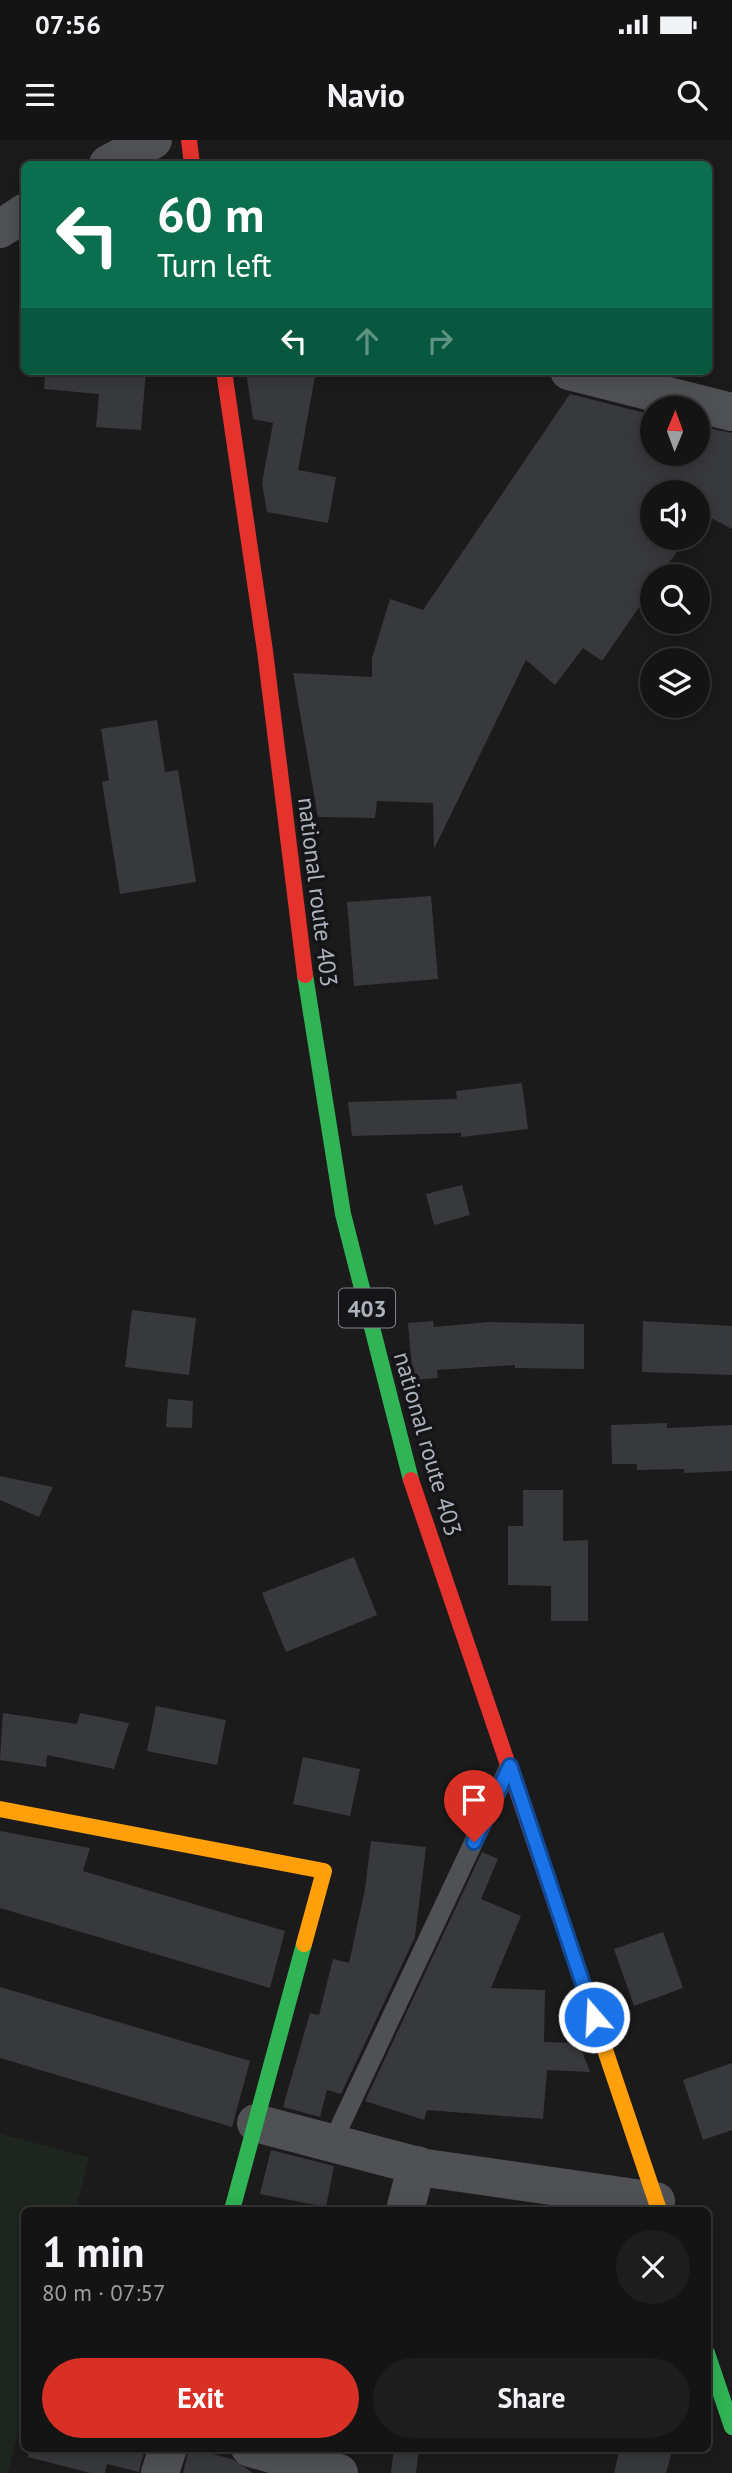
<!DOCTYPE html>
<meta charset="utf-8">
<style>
body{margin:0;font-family:"PT Sans",sans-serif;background:#1d1d1e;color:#f1f3f6;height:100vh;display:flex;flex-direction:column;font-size:26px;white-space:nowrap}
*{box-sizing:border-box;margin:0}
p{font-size:23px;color:#9d9ea0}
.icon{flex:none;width:38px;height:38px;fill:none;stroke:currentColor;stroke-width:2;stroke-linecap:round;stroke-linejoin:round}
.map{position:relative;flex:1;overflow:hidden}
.sheet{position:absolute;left:21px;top:2067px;width:690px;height:245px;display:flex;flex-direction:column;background:#141415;border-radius:10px;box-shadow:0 4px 18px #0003,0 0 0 2px #333334}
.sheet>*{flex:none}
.guide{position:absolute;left:21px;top:21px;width:691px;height:214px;border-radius:10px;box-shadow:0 4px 18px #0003,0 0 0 2px #333334;background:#0b6e4f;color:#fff;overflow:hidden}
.needle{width:46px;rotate:1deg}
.controls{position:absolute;left:640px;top:256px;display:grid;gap:14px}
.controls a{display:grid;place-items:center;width:70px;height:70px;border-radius:50%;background:#141415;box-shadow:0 4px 18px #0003,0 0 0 2px #333334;font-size:35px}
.pin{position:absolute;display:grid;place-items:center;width:60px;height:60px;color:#fff;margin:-72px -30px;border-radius:50% 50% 50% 0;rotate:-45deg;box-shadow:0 0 7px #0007}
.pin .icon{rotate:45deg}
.me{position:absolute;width:77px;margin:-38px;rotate:341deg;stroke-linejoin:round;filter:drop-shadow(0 0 5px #0008)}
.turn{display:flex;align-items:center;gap:24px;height:147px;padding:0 21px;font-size:32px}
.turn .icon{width:91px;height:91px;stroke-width:2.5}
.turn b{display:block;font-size:49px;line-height:60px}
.lanes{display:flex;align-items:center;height:66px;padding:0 21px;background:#0003;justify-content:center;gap:35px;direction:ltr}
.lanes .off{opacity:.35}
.round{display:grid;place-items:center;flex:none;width:74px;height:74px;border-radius:37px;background:#1d1d1e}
.headline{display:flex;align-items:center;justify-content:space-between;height:119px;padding:0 21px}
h1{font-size:42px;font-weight:700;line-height:52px}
.action{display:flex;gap:14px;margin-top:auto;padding:14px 21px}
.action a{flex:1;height:80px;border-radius:42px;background:#d93025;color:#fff;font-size:28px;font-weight:700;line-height:80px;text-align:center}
.action a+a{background:#1d1d1e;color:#f1f3f6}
.status{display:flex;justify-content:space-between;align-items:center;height:49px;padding:0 35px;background:#141415;direction:ltr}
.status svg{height:19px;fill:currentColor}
header{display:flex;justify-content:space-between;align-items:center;height:91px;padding:0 21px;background:#141415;font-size:32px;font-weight:700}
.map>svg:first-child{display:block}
.green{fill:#1e261f}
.building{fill:#38393c}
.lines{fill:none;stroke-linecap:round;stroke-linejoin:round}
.lane{stroke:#4f5155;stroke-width:19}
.street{stroke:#4f5155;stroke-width:38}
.fast{stroke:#30b455;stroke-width:16}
.slow{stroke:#ff9f0a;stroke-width:16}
.jam{stroke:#e5322d;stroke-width:16}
.route-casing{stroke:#114b97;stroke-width:18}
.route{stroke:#1a73e8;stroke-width:12}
.labels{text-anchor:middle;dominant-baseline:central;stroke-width:7;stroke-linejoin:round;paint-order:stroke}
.shield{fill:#151518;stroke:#7f848c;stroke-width:2}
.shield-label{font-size:23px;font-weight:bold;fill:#acb3bd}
.street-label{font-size:24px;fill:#acb3bd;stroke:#151518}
</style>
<div class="status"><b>07:56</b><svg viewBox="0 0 49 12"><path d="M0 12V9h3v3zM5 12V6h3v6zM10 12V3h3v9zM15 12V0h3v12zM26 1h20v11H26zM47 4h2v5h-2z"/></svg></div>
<header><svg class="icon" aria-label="menu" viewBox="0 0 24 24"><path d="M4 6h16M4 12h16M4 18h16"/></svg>Navio<svg class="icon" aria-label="search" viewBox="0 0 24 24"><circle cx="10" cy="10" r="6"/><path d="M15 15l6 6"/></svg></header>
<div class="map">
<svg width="732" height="2333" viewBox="0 0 732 2333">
<rect width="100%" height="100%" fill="#1b1b1c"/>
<!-- green -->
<path class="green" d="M 0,1994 L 89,2017 L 76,2070 L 24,2070 L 24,2270 L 8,2333 L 0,2333 Z"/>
<!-- building -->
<g class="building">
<path d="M 45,231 L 146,231 L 141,290 L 96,287 L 99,254 L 44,249 Z"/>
<path d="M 246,231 L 316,231 L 298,330 L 336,337 L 328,383 L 267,372 L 262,343 L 273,283 L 253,279 Z"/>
<path d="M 570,254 L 653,275 L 653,313 L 698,313 L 698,286 L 732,293 L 732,389 L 703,374 L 698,381 L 698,352 L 653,352 L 653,397 L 687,397 L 660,436 L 653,436 L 653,447 L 602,521 L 583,508 L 555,545 L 526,520 L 434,709 L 433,663 L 377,661 L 375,678 L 318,677 L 293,533 L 372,537 L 372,518 L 390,459 L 423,470 Z"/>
<path d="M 157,580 L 165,632 L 178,630 L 196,742 L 120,754 L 102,642 L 109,640 L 101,589 Z"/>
<path d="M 431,756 L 438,839 L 354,846 L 347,762 Z"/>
<path d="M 522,943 L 528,989 L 461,997 L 461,993 L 352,996 L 348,962 L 457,959 L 456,951 Z"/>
<path d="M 462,1045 L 470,1075 L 434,1085 L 426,1054 Z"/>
<path d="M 132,1170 L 196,1178 L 189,1235 L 125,1227 Z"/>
<path d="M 433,1181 L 434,1187 L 489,1182 L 584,1184 L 584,1229 L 515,1228 L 515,1225 L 437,1230 L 438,1238 L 413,1240 L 408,1183 Z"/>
<path d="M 643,1181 L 732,1186 L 732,1235 L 642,1232 Z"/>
<path d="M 168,1259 L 193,1261 L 192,1288 L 166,1287 Z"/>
<path d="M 667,1283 L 667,1288 L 732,1285 L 732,1331 L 684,1333 L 684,1329 L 637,1330 L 637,1324 L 612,1324 L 611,1285 Z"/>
<path d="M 0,1336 L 53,1347 L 39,1377 L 0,1360 Z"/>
<path d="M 523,1350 L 563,1350 L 563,1401 L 588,1400 L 588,1481 L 551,1481 L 551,1446 L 508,1445 L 508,1386 L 523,1386 Z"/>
<path d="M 354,1417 L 377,1475 L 286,1512 L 262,1453 Z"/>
<path d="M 156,1566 L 226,1580 L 217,1625 L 147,1611 Z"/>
<path d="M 3,1573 L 77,1584 L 80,1573 L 129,1583 L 114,1629 L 47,1615 L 46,1627 L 0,1620 Z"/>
<path d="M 303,1617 L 360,1629 L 350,1676 L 293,1664 Z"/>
<path d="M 0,1691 L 90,1708 L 83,1731 L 285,1791 L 270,1848 L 0,1768 Z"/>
<path d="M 371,1701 L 426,1707 L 415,1797 L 341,1954 L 327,1950 L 320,1977 L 283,1967 L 310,1873 L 319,1875 L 333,1819 L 349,1823 L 365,1749 Z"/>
<path d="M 482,1712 L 498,1719 L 481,1759 L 521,1776 L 491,1848 L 545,1850 L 544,1902 L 579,1903 L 590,1932 L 547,1930 L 543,1979 L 427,1970 L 424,1980 L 365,1961 Z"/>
<path d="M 663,1792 L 683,1848 L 634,1866 L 614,1809 Z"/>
<path d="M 0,1847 L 250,1921 L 232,1987 L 0,1918 Z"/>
<path d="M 732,1923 L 732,1990 L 703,2000 L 683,1940 Z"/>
<path d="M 271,2010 L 334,2026 L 326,2067 L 260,2054 Z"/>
<path d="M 29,2308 L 145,2308 L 139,2332 L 107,2324 L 105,2333 L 90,2333 L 28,2317 Z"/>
<path d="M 189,2308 L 232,2319 L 253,2333 L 183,2333 Z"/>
<path d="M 394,2308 L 419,2308 L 416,2333 L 391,2333 Z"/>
<path d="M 620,2308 L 673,2308 L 666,2333 L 614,2333 Z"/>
</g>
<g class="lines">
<!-- lane -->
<path class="lane" d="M 332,2003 L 509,1627"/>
<!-- street -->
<g class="street">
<path d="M 108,24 L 153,0"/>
<path d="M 0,89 L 24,73"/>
<path d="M 569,231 L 732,272"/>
<path d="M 256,1983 L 426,2028 L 656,2061"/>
<path d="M 405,2070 L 417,2025"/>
<path d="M 250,2308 L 339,2333"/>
<path d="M 160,2333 L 168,2308"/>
</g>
<!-- fast -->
<g class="fast">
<path d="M 305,835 L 343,1074 L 411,1340"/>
<path d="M 232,2070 L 304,1804"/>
<path d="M 707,2213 L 732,2287"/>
</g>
<!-- slow -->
<g class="slow">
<path d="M 0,1669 L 324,1731 L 304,1804"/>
<path d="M 598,1889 L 659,2070"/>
</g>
<!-- jam -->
<g class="jam">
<path d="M 189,0 L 192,24"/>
<path d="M 224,231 L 265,511 L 305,835"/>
<path d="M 411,1340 L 598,1889"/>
</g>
</g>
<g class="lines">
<!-- route casing -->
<g class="route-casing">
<path id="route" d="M 474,1702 L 510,1626 L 594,1877"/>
</g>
<!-- route -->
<use href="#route" class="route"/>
</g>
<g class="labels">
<!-- shield labels -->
<rect class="shield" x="339" y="1148.5" width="56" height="39" rx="5"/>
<g class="shield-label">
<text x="367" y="1168">403</text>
</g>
<!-- street labels -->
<g class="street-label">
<text transform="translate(318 752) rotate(83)">national route 403</text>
<text transform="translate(428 1304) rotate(74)">national route 403</text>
</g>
</g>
</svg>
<div class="controls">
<a><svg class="needle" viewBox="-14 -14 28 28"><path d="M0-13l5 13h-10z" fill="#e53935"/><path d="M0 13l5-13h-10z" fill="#9d9ea0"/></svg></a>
<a><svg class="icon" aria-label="sound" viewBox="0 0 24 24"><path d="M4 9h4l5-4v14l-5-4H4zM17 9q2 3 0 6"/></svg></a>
<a><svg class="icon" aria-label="search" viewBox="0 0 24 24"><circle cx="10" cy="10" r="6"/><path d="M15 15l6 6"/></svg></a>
<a><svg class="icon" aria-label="layers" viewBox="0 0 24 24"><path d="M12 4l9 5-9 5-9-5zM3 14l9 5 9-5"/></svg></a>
</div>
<div class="pin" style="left:474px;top:1702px;background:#d93025"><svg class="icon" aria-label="arrive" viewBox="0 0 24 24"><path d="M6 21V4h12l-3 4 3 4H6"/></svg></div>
<svg class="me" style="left:594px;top:1877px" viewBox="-20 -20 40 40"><circle r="17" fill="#1a73e8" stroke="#fff" stroke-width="3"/><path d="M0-11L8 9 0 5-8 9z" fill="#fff"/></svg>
<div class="guide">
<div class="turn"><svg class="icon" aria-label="left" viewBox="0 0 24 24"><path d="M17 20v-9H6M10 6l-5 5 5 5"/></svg><div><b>60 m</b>Turn left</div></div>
<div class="lanes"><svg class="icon" aria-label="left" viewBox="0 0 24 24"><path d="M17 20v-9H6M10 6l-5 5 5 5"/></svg><svg class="icon off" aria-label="ahead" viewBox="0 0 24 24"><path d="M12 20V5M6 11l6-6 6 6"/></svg><svg class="icon off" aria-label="right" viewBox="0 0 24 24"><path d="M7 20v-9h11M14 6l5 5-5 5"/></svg></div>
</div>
<section class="sheet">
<div class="headline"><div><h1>1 min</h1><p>80 m · 07:57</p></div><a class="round"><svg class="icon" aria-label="close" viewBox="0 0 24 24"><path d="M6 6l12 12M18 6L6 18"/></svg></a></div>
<div class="action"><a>Exit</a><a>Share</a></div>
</section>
</div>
